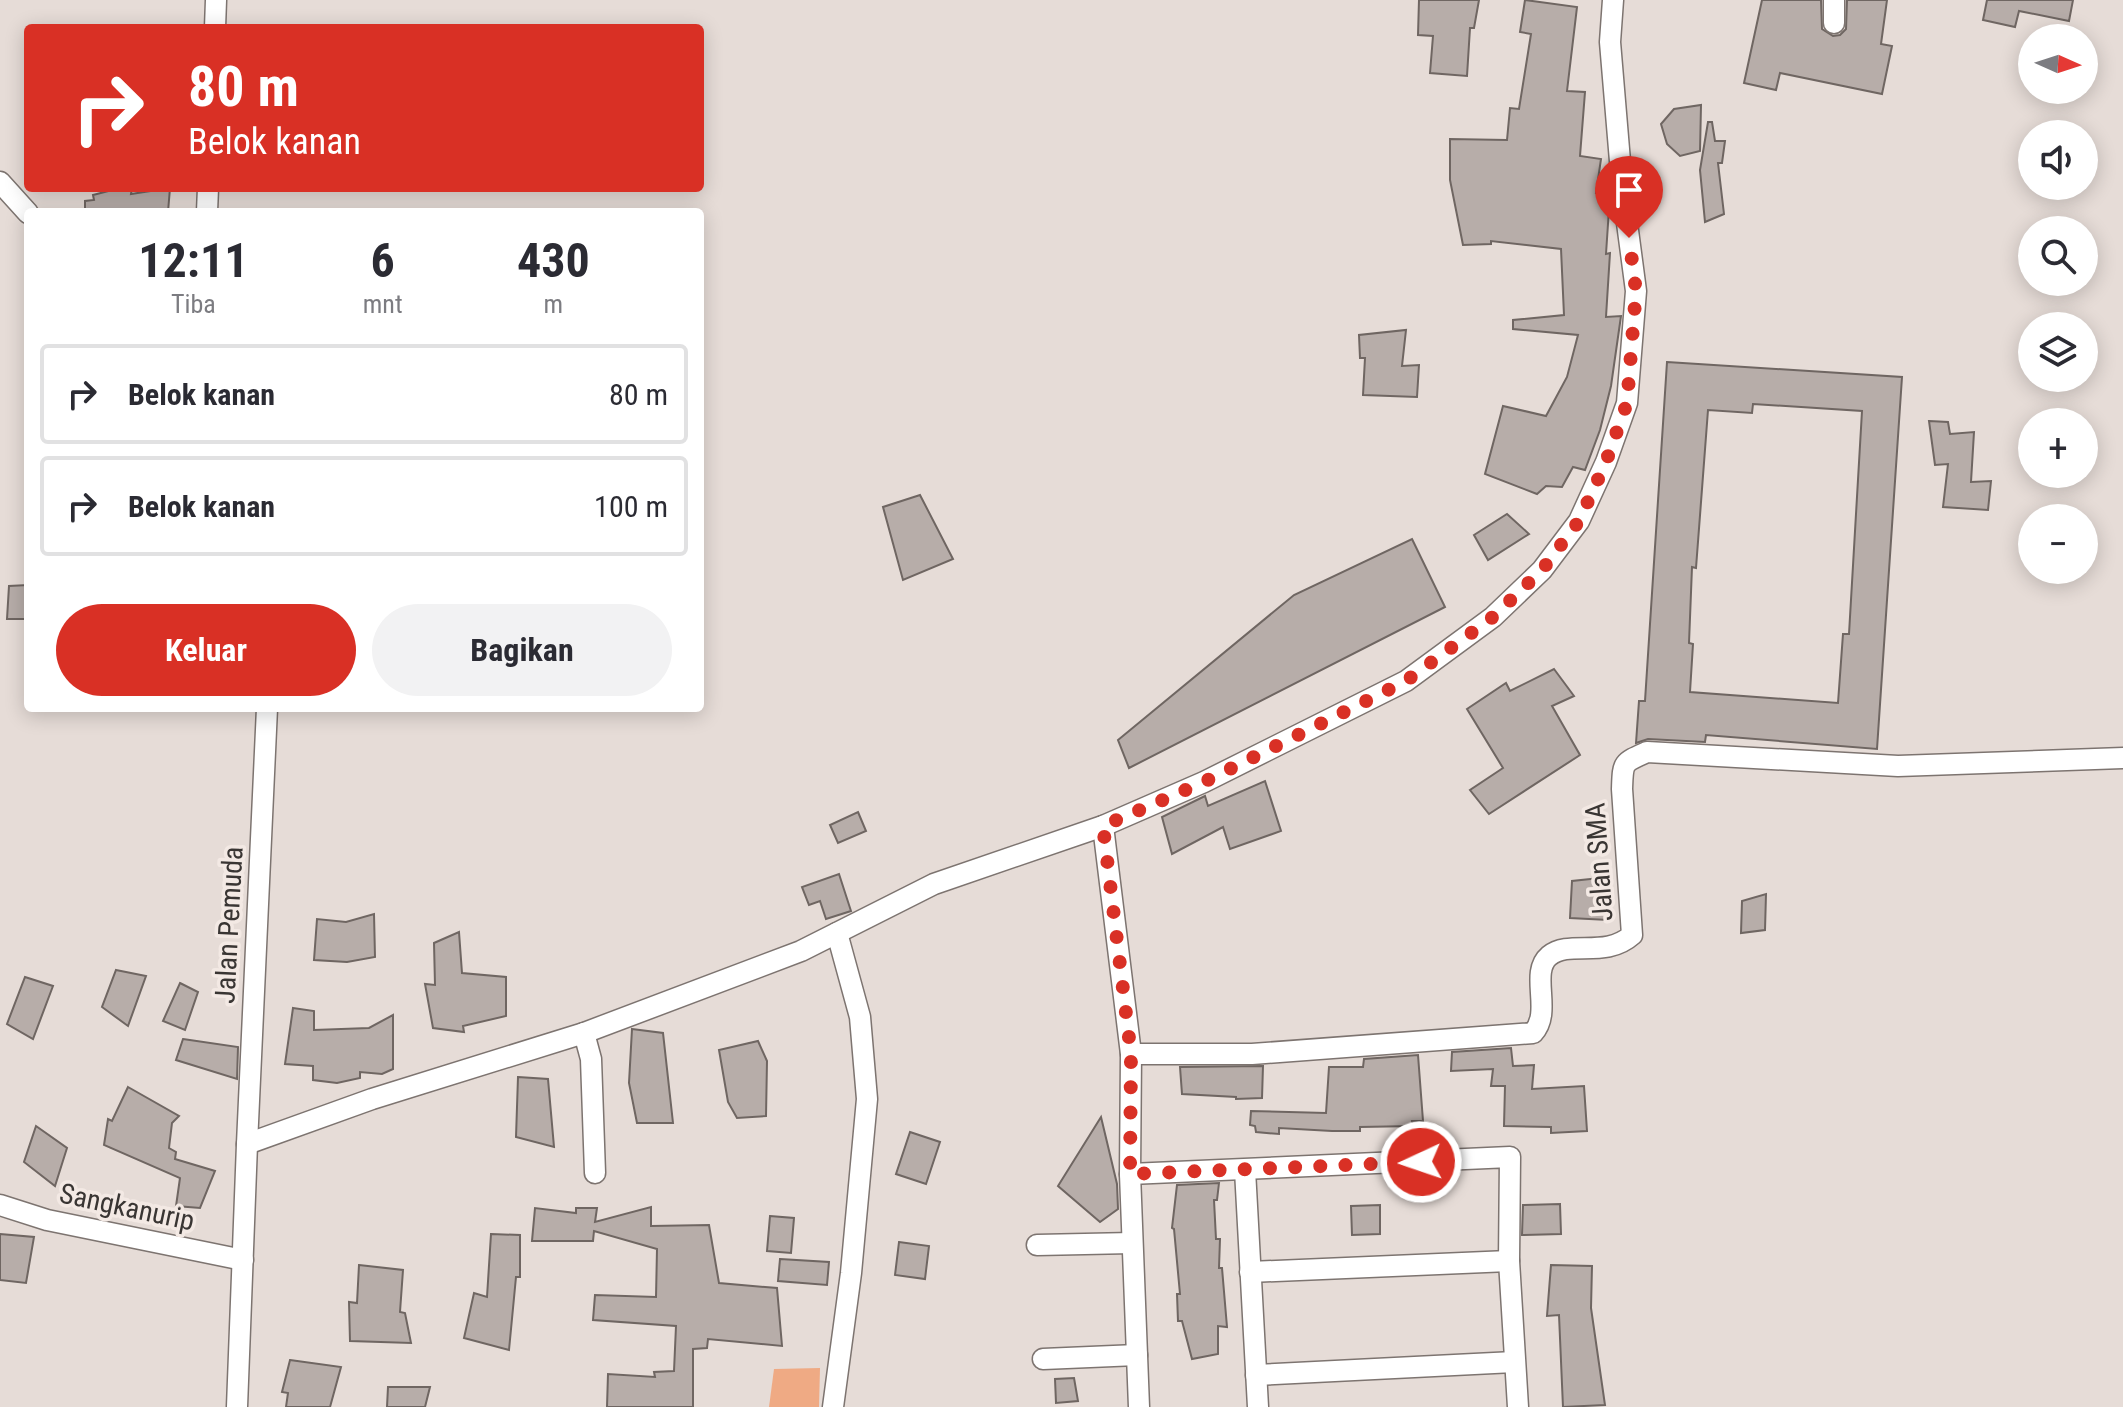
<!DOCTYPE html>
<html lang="id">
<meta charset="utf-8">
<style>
body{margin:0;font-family:"Roboto Condensed",sans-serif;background:#f2f2f3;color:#2b2b33;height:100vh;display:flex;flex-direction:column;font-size:30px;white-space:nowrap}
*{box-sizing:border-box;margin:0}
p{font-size:26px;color:#7c7c81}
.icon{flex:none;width:44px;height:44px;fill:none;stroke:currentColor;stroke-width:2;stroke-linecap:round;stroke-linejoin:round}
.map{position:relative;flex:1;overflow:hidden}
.drawer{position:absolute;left:24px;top:208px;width:680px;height:504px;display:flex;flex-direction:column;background:#fff;border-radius:8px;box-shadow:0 4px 20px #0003}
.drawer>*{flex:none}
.banner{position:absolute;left:24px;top:24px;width:680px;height:168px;border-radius:8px;box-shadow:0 4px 20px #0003;background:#d93025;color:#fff;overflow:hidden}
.needle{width:52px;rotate:93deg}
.tools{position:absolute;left:2018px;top:24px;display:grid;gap:16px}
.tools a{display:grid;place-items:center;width:80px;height:80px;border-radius:50%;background:#fff;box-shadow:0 4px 20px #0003;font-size:40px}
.pin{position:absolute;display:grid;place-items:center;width:68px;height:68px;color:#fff;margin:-82px -34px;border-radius:50% 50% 50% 0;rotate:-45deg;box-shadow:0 0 8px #0007}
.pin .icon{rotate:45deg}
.me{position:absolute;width:88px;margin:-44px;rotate:267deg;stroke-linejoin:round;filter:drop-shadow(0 0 6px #0008)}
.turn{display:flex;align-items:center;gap:28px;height:168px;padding:0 32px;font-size:36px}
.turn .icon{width:104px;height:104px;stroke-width:2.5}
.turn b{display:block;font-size:56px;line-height:68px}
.eta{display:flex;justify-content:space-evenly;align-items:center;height:136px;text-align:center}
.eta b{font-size:48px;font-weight:700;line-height:56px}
.button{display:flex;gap:16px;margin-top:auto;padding:16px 32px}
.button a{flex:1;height:92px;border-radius:48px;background:#d93025;color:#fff;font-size:32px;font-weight:700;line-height:92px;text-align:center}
.button a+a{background:#f2f2f3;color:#2b2b33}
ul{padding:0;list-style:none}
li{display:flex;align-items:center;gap:24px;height:100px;margin:0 16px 12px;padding:0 16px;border:4px solid #e1e1e2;border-radius:8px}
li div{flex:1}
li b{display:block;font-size:30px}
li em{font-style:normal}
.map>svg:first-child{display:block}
.water{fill:#efaa84}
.building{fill:#b7ada9;stroke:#6f6662;stroke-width:2;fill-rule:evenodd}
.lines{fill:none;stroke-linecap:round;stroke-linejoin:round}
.minor-casing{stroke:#7d7470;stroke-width:23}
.minor{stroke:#fff;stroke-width:20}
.route{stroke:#d93025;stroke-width:14;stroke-dasharray:0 25.2}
.labels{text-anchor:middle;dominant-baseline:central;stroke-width:7;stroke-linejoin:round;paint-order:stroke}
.street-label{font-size:28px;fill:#393533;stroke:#f3e9e4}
</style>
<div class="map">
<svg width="2123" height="1407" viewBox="0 0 2123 1407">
<rect width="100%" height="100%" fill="#e6dcd7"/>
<!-- water -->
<path class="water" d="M 820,1368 L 819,1407 L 769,1407 L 774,1369 Z"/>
<!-- building -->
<g class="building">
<path d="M 1419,0 L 1479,0 L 1474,28 L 1470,28 L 1467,76 L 1430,73 L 1433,36 L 1418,35 Z"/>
<path d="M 1525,0 L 1577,7 L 1567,91 L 1585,92 L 1580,156 L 1601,159 L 1596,193 L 1610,194 L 1606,254 L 1610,253 L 1606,317 L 1621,316 L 1611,386 L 1600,430 L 1585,470 L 1573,467 L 1562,487 L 1546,486 L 1537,494 L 1485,474 L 1503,406 L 1546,416 L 1567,377 L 1578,335 L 1513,329 L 1513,320 L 1564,315 L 1561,249 L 1491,241 L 1491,244 L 1463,245 L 1450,180 L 1450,139 L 1507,140 L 1510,108 L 1519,109 L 1531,34 L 1520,32 Z"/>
<path d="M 1762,0 L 1821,0 L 1822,29 L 1833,36 L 1840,35 L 1846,29 L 1847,0 L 1887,0 L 1881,44 L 1892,46 L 1882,94 L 1780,73 L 1776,90 L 1744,83 Z"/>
<path d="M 1987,0 L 2073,0 L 2069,21 L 2019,11 L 2015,27 L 1983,20 Z"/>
<path d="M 1701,105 L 1700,151 L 1680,156 L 1667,144 L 1661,124 L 1674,109 Z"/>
<path d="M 1708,122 L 1712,122 L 1715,141 L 1725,141 L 1722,163 L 1718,163 L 1724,214 L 1705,222 L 1700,170 Z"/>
<path d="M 120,188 L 132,188 L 131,194 L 170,188 L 168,212 L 85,212 L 85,201 L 94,200 L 93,195 Z"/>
<path d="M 1406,330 L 1402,366 L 1419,365 L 1417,397 L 1363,395 L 1365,358 L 1360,358 L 1359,335 Z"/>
<path d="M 1667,362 L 1902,377 L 1877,749 L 1706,735 L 1705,742 L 1648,739 L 1636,743 L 1639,701 L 1645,701 ZM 1753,404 L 1862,411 L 1849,634 L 1843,634 L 1838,703 L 1690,692 L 1693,644 L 1689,643 L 1692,567 L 1696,568 L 1708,410 L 1752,413 Z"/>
<path d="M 1929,421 L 1948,422 L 1950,434 L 1974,432 L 1971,482 L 1991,481 L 1988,510 L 1943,507 L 1948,464 L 1935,465 Z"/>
<path d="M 920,495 L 953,559 L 903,580 L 883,507 Z"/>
<path d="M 1507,514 L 1529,534 L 1488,560 L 1474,535 Z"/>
<path d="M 1412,539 L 1445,607 L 1129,768 L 1118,740 L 1294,595 Z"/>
<path d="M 28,585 L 28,619 L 7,619 L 9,586 Z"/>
<path d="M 1554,669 L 1574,696 L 1552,706 L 1580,755 L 1489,814 L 1470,790 L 1503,768 L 1467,709 L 1506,683 L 1510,691 Z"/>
<path d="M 1265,781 L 1281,831 L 1230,849 L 1223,827 L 1172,854 L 1162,817 L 1205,796 L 1208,806 Z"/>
<path d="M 858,812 L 866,831 L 838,843 L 830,825 Z"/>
<path d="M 839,874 L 851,911 L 826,919 L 820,901 L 809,905 L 802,887 Z"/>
<path d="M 1609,877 L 1608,920 L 1570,918 L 1572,881 Z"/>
<path d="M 1766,894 L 1765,930 L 1741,933 L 1742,901 Z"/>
<path d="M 374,914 L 375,957 L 347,962 L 314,960 L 317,919 L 346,922 Z"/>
<path d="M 459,932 L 462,973 L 506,977 L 506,1016 L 463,1026 L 464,1032 L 433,1028 L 425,984 L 435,985 L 434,943 Z"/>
<path d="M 116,970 L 146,976 L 128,1026 L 102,1007 Z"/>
<path d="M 25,977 L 53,986 L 33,1039 L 7,1024 Z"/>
<path d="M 180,983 L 198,992 L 185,1030 L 163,1021 Z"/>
<path d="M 293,1008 L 314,1011 L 314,1030 L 369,1028 L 393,1015 L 393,1069 L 382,1074 L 360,1072 L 360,1078 L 337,1083 L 313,1080 L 313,1066 L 285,1064 Z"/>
<path d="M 632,1029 L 663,1033 L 673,1123 L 637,1123 L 629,1083 Z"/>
<path d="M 183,1039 L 238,1047 L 237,1079 L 176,1060 Z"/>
<path d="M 758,1041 L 767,1061 L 766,1116 L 737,1118 L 728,1102 L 719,1050 Z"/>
<path d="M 1511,1048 L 1513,1066 L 1534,1065 L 1532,1089 L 1584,1086 L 1587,1131 L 1551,1133 L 1551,1127 L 1504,1126 L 1505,1086 L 1491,1086 L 1493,1069 L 1451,1071 L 1452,1052 Z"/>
<path d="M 1418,1055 L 1423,1121 L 1412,1121 L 1413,1126 L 1360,1127 L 1360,1131 L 1332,1131 L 1279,1128 L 1279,1134 L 1256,1132 L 1255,1126 L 1250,1125 L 1251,1111 L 1326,1113 L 1329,1067 L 1363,1067 L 1364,1059 Z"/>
<path d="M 1263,1066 L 1262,1098 L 1236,1099 L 1236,1097 L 1182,1094 L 1180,1067 Z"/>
<path d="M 518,1077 L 548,1079 L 554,1147 L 516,1137 Z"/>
<path d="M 128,1087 L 179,1116 L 172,1123 L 169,1148 L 176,1152 L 175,1159 L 215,1171 L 200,1208 L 176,1206 L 180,1178 L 104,1145 L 108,1119 L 112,1121 Z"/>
<path d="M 1101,1117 L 1117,1184 L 1118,1209 L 1100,1222 L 1058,1186 Z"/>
<path d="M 36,1126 L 67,1148 L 55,1186 L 24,1162 Z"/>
<path d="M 910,1132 L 940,1142 L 926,1184 L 896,1174 Z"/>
<path d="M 1219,1183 L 1217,1200 L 1214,1200 L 1216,1239 L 1220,1239 L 1219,1268 L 1222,1268 L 1227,1327 L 1218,1326 L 1218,1354 L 1192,1359 L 1182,1321 L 1178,1321 L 1177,1294 L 1180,1294 L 1174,1229 L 1172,1228 L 1177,1185 Z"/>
<path d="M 1560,1204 L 1561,1234 L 1522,1235 L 1523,1205 Z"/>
<path d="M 1380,1205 L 1380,1234 L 1352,1235 L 1351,1206 Z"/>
<path d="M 651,1207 L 651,1226 L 709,1225 L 719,1283 L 777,1288 L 782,1346 L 708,1339 L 707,1348 L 693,1349 L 693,1407 L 607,1407 L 608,1374 L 655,1377 L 654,1372 L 674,1371 L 676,1326 L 593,1320 L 595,1295 L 656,1297 L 657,1249 L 594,1231 L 593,1241 L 532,1241 L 535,1208 L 576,1213 L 576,1208 L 597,1208 L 595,1222 Z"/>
<path d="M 770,1216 L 794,1218 L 791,1253 L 767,1251 Z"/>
<path d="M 0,1234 L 34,1237 L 26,1283 L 0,1280 Z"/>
<path d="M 491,1234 L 520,1235 L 520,1277 L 516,1277 L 509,1350 L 464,1338 L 474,1293 L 487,1297 Z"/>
<path d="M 899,1242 L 929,1246 L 925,1279 L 895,1275 Z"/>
<path d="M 780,1259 L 829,1262 L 827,1285 L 778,1281 Z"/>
<path d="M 359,1265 L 403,1270 L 400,1312 L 405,1313 L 411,1343 L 350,1341 L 349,1302 L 357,1303 Z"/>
<path d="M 1551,1265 L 1592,1266 L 1591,1308 L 1605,1405 L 1563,1407 L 1559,1315 L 1547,1316 Z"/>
<path d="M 290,1360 L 341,1367 L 330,1407 L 286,1407 L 288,1393 L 282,1392 Z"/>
<path d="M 1074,1378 L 1078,1401 L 1056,1403 L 1055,1379 Z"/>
<path d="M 388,1387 L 430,1387 L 425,1407 L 387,1407 Z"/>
</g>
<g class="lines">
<!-- minor casing -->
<g class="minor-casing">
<g id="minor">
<path d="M 1834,0 L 1834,23"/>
<path d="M 215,28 L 216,0"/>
<path d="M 0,182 L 28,213"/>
<path d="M 207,212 L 208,188"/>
<path d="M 1103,826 L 1131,1054 L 1130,1174 L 1139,1407"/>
<path d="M 584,1033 L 591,1059 L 595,1173"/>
<path d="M 1131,1054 L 1252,1054 L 1533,1033 C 1553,1012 1529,973 1549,956 C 1570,939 1605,959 1632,935 L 1622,789 C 1623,762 1622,763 1647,752 L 1898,766 L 2123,758"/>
<path d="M 247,1144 L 372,1099 L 584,1033 L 801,951 L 934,884 L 1103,826 L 1204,782 L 1406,681 L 1493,617 L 1542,570 L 1579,521 L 1606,462 L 1627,403 L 1636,291 L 1622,185 L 1610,42 L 1613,0"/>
<path d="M 1245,1170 L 1258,1407"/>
<path d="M 1130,1174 L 1510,1157 L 1509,1261 L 1518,1407"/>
<path d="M 0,1205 L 47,1220 L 243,1260"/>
<path d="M 1037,1245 L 1132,1243"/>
<path d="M 1250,1272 L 1509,1261"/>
<path d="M 1043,1359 L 1137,1355"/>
<path d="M 1256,1375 L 1514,1362"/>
<path d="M 237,1407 L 247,1144 L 267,708"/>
<path d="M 833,1407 L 851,1273 L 867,1099 L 860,1017 L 837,933"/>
</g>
</g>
<!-- minor -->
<use href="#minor" class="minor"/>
</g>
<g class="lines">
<!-- route -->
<path class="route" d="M 1421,1162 L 1130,1174 L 1131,1054 L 1103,826 L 1204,782 L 1406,681 L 1493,617 L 1542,570 L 1579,521 L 1606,462 L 1627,403 L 1636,291 L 1629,238"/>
</g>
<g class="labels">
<!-- street labels -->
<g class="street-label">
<text transform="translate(1599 862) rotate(-94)">Jalan SMA</text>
<text transform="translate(229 925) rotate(-87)">Jalan Pemuda</text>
<text transform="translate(127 1207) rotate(12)">Sangkanurip</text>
</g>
</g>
</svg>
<div class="tools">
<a><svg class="needle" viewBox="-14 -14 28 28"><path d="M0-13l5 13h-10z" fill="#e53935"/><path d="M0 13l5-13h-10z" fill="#7c7c81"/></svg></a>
<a><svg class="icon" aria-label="sound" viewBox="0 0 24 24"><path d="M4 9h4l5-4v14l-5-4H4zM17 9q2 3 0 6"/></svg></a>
<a><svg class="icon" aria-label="search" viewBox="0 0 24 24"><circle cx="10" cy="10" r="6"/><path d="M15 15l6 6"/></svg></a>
<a><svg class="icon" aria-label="layers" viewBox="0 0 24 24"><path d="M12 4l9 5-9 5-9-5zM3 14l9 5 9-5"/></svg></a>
<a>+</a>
<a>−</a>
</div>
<div class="pin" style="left:1629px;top:238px;background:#d93025"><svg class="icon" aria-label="arrive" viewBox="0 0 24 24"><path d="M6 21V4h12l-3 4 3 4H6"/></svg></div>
<svg class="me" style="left:1421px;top:1162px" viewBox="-20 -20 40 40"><circle r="17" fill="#d93025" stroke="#fff" stroke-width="3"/><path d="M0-11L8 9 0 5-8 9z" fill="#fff"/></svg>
<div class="banner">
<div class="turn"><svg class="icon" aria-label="right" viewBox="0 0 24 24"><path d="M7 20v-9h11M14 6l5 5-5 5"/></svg><div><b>80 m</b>Belok kanan</div></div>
</div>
<section class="drawer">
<div class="eta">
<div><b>12:11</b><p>Tiba</p></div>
<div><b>6</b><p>mnt</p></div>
<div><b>430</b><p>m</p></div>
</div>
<ul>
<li><svg class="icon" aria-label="right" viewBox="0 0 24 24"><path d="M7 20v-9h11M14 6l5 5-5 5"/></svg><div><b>Belok kanan</b></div><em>80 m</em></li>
<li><svg class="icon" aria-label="right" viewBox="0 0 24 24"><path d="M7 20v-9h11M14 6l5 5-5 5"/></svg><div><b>Belok kanan</b></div><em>100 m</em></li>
</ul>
<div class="button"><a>Keluar</a><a>Bagikan</a></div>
</section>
</div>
